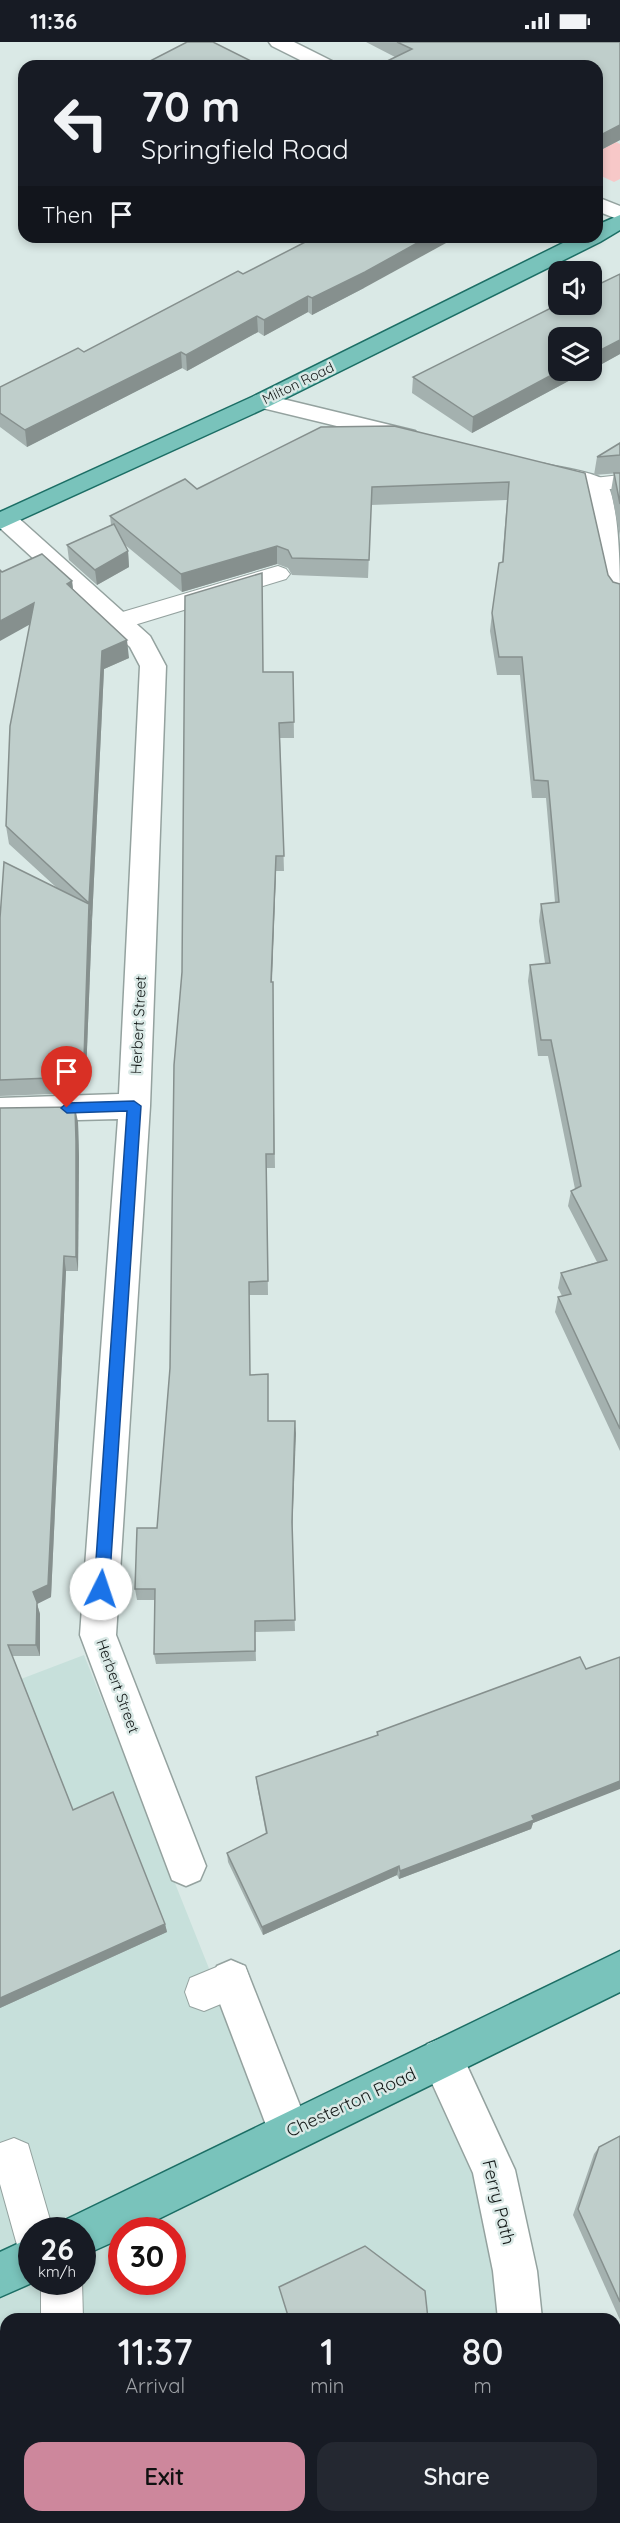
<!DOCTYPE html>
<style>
body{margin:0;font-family:Quicksand,sans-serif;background:#242831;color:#f1f3f6;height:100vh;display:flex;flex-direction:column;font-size:22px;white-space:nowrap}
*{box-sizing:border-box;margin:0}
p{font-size:20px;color:#9ea1a6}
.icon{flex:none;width:33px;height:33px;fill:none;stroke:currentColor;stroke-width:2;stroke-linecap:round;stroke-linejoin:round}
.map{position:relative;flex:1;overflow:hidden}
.panel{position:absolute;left:0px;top:2271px;width:621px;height:210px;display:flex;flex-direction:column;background:#171b24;border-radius:18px 18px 0 0;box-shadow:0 3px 9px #0003}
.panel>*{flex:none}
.guide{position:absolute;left:18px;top:18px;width:585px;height:183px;border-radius:18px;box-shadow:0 3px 9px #0003;background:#171b24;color:#f1f3f6;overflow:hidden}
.tools{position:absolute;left:548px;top:219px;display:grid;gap:12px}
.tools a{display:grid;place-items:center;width:54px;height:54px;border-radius:12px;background:#171b24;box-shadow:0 3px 9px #0003;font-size:30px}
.speed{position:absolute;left:18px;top:2175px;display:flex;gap:12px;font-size:30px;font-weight:700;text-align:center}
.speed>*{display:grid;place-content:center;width:78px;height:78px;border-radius:50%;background:#171b24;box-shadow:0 3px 9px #0003;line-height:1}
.speed small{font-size:15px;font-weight:400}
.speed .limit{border:9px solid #d22;background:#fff;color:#111}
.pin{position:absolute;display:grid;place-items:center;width:51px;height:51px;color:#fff;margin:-62px -26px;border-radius:50% 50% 50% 0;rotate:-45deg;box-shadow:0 0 6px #0007}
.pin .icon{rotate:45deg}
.me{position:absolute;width:66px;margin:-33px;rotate:4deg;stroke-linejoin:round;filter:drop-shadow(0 0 4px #0008)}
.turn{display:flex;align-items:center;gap:21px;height:126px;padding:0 24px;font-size:27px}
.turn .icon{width:78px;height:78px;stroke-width:2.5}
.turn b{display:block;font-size:42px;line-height:51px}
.then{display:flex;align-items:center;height:57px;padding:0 24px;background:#0003;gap:12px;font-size:22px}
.eta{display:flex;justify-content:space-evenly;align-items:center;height:102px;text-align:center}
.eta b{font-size:36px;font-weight:600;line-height:42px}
.cta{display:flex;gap:12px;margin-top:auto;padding:12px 24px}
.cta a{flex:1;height:69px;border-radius:18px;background:#cd879c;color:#111;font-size:24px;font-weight:600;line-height:69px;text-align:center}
.cta a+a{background:#242831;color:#f1f3f6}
.status{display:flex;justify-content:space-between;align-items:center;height:42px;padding:0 30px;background:#171b24;direction:ltr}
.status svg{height:16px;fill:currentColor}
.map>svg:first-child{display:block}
.built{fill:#c7e0db;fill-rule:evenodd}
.green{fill:#f7c8c8}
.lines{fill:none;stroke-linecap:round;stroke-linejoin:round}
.service-casing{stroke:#94a29f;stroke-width:2}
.minor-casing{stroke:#94a29f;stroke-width:3}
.primary-casing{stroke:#1c6e65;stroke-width:3}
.service{fill:#fff;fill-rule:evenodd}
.minor{fill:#fff;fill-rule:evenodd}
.primary{fill:#79c3bb;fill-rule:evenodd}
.wall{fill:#a4b1af}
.shaded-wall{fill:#86908e}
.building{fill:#bfcecb;stroke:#86908e;stroke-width:1.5}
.route{fill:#1a73e8;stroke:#114b97;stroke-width:1.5}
.labels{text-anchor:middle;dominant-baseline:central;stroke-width:5;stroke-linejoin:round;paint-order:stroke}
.far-street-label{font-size:14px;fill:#141918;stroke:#dae9e6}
.street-label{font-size:15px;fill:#141918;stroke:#dae9e6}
.near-street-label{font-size:18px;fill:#141918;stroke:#dae9e6}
</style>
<div class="status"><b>11:36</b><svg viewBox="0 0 49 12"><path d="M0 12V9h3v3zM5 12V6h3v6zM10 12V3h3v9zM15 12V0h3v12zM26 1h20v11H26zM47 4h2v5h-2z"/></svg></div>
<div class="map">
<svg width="620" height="2481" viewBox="0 0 620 2481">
<rect width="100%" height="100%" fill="#dae9e6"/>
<!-- built -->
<path class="built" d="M 84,1613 L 281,2107 L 435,2038 L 483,2138 L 501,2277 L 6,2277 L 6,2475 L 527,2475 L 527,2481 L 0,2481 L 0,1645 ZM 32,2188 L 82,2188 L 82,2240 L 32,2240 ZM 122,2188 L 172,2188 L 172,2240 L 122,2240 Z"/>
<!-- green -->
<path class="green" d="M 616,100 L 620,102 L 620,137 L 614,140 L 597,132 L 597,110 Z"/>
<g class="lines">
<!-- service casing -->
<g class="service-casing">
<g id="service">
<path d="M 620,433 L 620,447 L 586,447 L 582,442 L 586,437 Z"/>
<path d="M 278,524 L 286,527 L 290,532 L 286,537 L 118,588 L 109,586 L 106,580 L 109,574 Z"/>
<path d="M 231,1919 L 245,1924 L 250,1938 L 245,1952 L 204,1969 L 190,1964 L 185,1950 L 190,1936 Z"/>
<path d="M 14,2096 L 28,2102 L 53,2188 L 32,2188 L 32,2209 L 17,2203 L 0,2142 L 0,2101 Z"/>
<path d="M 82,2239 L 83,2277 L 41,2277 L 41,2240 Z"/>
<rect x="43" y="2475" width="44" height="6"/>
</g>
</g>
<!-- minor casing -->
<g class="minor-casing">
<g id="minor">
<path d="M 269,0 L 294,0 L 334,20 L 337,24 L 312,24 L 272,4 Z"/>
<path d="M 597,155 L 620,164 L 620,178 L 597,169 Z"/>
<path d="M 262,352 L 415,389 L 419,394 L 415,399 L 407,401 L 254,364 L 250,359 L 254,354 Z"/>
<path d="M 544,422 C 560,426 589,429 603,437 C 620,449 620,535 620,558 L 611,556 L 607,550 L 587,449 L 535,434 L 532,429 L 535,424 Z"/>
<path d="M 5,469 L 14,472 L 150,594 L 166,624 L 150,1064 L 116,1593 L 206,1824 L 200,1838 L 186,1844 L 172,1838 L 80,1593 L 118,1077 L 0,1080 L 0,1056 L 119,1052 L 140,624 L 130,605 L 0,486 L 0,471 Z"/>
<path d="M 231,1918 L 245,1924 L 310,2089 L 304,2104 L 289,2110 L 274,2104 L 211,1938 L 217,1924 Z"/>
<path d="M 442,1996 L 457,2002 L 515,2128 L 537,2229 L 542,2277 L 498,2277 L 493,2229 L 473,2131 L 421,2017 L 427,2002 Z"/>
<path d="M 517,2475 L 563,2475 L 564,2481 L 518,2481 Z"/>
</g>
</g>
<!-- primary casing -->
<g class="primary-casing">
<g id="primary">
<path d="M 620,173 L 620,188 L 600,200 L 270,364 L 0,487 L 0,470 L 254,354 L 575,195 L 597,195 L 597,183 Z"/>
<path d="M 620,1909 L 620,1950 L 136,2188 L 122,2188 L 122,2196 L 82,2214 L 82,2188 L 62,2188 L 67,2177 Z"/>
<path d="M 32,2195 L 34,2240 L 0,2255 L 0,2210 Z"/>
</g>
</g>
<!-- service -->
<use href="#service" class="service"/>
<!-- minor -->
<use href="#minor" class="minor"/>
<!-- primary -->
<use href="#primary" class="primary"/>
</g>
<!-- wall -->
<g class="wall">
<path d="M 366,0 L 620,0 L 620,98 L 597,110 L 597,24 L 395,15 Z"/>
<path d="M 152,18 L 253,20 L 253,24 L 153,24 Z"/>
<path d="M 243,232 L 364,246 L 312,273 L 308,270 L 264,294 L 258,290 L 187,329 L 182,326 L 27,405 L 0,385 L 0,345 L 84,310 Z"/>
<path d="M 620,232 L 620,312 L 591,328 L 591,296 L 558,296 L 558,328 L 589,328 L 472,391 L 412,351 L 413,335 L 559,262 L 591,262 L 591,246 Z"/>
<path d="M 620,401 L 620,494 L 611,449 L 614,431 L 620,431 L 594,433 L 597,415 Z"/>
<path d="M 585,431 L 608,533 L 613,540 L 620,542 L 620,1409 L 555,1270 L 558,1255 L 562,1254 L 558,1246 L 561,1231 L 597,1220 L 568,1164 L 571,1149 L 575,1147 L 548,1014 L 538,1014 L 528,939 L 530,923 L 545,921 L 539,879 L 541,862 L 555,860 L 546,756 L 532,756 L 520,633 L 497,633 L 490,589 L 492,571 L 502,520 L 507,458 L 371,463 L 368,536 L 292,533 L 288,526 L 277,522 L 182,550 L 124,502 L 128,509 L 129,525 L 97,543 L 69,518 L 67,503 L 111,483 L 110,474 L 197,447 Z"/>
<path d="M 2,530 L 72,539 L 73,547 L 129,616 L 104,627 L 92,879 L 86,1033 L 77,1034 L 77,1051 L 0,1054 L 0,876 L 57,846 L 9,802 L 6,784 L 30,582 Z"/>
<path d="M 263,630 L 293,630 L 294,696 L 280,696 L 284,829 L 276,829 L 272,940 L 275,1126 L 266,1126 L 268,1253 L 249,1253 L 250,1333 L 268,1379 L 295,1379 L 292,1490 L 295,1589 L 255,1590 L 256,1619 L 156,1622 L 154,1612 L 155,1558 L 137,1558 L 135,1547 L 157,1486 Z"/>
<path d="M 0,1066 L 78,1080 L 79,1115 L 78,1229 L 66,1229 L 51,1555 L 37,1562 L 40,1572 L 40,1614 L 12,1614 L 73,1768 L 165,1882 L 167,1890 L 0,1966 Z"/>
<path d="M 377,1690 L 602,1753 L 533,1781 L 531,1787 L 399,1837 L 397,1833 L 263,1893 L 228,1820 L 227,1811 L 266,1792 L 257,1744 L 256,1735 L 377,1694 Z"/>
<path d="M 620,2094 L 620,2278 L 573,2173 L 594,2112 L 599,2105 Z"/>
</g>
<!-- shaded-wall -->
<g class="shaded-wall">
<path d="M 620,83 L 620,98 L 597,110 L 597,95 Z"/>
<path d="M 428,195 L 457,195 L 364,246 L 312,273 L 312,256 Z"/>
<path d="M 308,254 L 308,270 L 264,294 L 264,278 Z"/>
<path d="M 257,274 L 258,290 L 187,329 L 186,313 Z"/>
<path d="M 620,298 L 620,312 L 591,328 L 591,313 Z"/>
<path d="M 181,310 L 182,326 L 27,405 L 25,388 Z"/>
<path d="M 561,328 L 589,328 L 472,391 L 473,375 Z"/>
<path d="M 277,504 L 277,522 L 182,550 L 181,532 Z"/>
<path d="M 128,509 L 129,525 L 97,543 L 95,528 Z"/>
<path d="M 72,539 L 74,557 L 67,542 Z"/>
<path d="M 34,561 L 36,579 L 0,599 L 0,579 Z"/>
<path d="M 127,598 L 129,616 L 104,627 L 92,879 L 89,861 L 102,609 Z"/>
<path d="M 276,814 L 276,829 L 271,955 L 271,940 Z"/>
<path d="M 89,862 L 92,879 L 86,1033 L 84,1017 Z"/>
<path d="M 74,1018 L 77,1034 L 77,1051 L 75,1035 Z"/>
<path d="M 75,1065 L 78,1080 L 79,1115 L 78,1229 L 76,1215 Z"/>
<path d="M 64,1214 L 66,1229 L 51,1555 L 37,1562 L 40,1572 L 40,1614 L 36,1603 L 33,1550 Z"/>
<path d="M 295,1379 L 296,1392 L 292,1492 L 292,1480 Z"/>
<path d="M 620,1739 L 620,1747 L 533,1781 L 531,1787 L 399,1837 L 400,1829 L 532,1774 Z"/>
<path d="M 399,1824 L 397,1833 L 263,1893 L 262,1885 Z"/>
<path d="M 165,1882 L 167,1890 L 0,1966 L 0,1956 Z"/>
<rect x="37" y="2475" width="4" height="6"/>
</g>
<!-- building -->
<g class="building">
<path d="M 187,0 L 213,0 L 253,20 L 245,24 L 164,24 L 152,18 Z"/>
<path d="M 397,0 L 620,0 L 620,83 L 597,95 L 597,24 L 377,24 L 412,7 Z"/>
<path d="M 315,195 L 428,195 L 365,230 L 312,256 L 308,254 L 264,278 L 257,274 L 186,313 L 181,310 L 25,388 L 0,371 L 0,345 L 78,306 L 84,310 L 238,229 L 243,232 Z"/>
<path d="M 620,232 L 620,298 L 591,313 L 591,296 L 558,296 L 558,328 L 561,328 L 473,375 L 413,335 L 559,262 L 591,262 L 591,246 Z"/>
<path d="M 394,384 L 585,431 L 608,533 L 613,540 L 620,542 L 620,1387 L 558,1255 L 571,1252 L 561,1231 L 607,1218 L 571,1149 L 581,1144 L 551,998 L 541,998 L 530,923 L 550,921 L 541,862 L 559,860 L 548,739 L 534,738 L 522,615 L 499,615 L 492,571 L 499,521 L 503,520 L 509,440 L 372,445 L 369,518 L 292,516 L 288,508 L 277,504 L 181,532 L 110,474 L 185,437 L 197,447 L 321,385 Z"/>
<path d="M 620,401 L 620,413 L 597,415 Z"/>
<path d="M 614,431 L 620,431 L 620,462 Z"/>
<path d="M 114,482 L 128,509 L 95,528 L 67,503 Z"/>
<path d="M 42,512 L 72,539 L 67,542 L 127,598 L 102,609 L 89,861 L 6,784 L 10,684 L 34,561 L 0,579 L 0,528 L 2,530 Z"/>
<path d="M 262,531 L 263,630 L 293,630 L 294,680 L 279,681 L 284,814 L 276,814 L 271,940 L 273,940 L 274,1112 L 266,1112 L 268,1239 L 249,1240 L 250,1333 L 268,1332 L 268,1379 L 295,1379 L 292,1480 L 295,1578 L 255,1579 L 255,1609 L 154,1612 L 155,1547 L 135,1547 L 137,1486 L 157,1486 L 170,1326 L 174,1023 L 182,930 L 185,554 Z"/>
<path d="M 4,820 L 89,862 L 84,1017 L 74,1018 L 75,1035 L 0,1038 L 0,876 Z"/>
<path d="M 75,1065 L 76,1099 L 76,1215 L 64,1214 L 48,1543 L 33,1550 L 37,1560 L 36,1603 L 8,1603 L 73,1768 L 113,1750 L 165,1882 L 0,1956 L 0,1066 Z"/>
<path d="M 580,1615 L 586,1627 L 620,1615 L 620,1739 L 532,1774 L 534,1778 L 400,1829 L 399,1824 L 262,1885 L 227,1811 L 267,1791 L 256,1735 L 378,1693 L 377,1690 Z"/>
<path d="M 620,2094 L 620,2260 L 578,2167 L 599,2105 Z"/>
<path d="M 365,2204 L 425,2249 L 428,2277 L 289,2277 L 279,2245 Z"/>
<path d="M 6,2378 L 6,2475 L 37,2475 L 37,2481 L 0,2481 L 0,2381 Z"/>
<path d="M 346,2475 L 451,2475 L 452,2481 L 347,2481 Z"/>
</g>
<!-- route -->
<path class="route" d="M 134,1059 L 141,1064 L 109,1547 L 106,1552 L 101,1554 L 96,1552 L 94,1547 L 127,1069 L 67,1071 L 61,1066 L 67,1061 Z"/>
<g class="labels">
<!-- far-street labels -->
<g class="far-street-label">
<text transform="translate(298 341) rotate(-26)">Milton Road</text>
</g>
<!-- street labels -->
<g class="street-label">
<text transform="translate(138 983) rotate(-87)">Herbert Street</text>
<text transform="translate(118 1644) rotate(70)">Herbert Street</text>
</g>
<!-- near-street labels -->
<g class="near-street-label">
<text transform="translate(351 2060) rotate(-25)">Chesterton Road</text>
<text transform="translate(499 2160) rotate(76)">Ferry Path</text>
</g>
</g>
</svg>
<div class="tools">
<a><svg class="icon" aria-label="sound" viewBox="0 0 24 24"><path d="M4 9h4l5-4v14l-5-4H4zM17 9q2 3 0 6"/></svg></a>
<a><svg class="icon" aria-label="layers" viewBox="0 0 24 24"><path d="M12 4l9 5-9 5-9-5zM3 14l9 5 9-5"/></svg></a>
</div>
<div class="speed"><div>26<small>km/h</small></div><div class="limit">30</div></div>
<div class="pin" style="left:67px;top:1066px;background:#d93025"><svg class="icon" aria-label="arrive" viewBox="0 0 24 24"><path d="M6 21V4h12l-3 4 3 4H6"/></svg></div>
<svg class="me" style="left:101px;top:1547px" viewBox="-20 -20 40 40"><circle r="19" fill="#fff"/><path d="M0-13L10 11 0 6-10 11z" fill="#1a73e8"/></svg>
<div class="guide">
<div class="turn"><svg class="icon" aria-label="left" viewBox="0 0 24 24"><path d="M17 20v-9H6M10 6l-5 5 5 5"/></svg><div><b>70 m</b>Springfield Road</div></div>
<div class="then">Then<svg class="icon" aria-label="arrive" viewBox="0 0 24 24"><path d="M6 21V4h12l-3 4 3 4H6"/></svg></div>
</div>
<section class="panel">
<div class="eta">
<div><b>11:37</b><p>Arrival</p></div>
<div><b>1</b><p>min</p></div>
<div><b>80</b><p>m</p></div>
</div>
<div class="cta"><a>Exit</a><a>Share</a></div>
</section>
</div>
